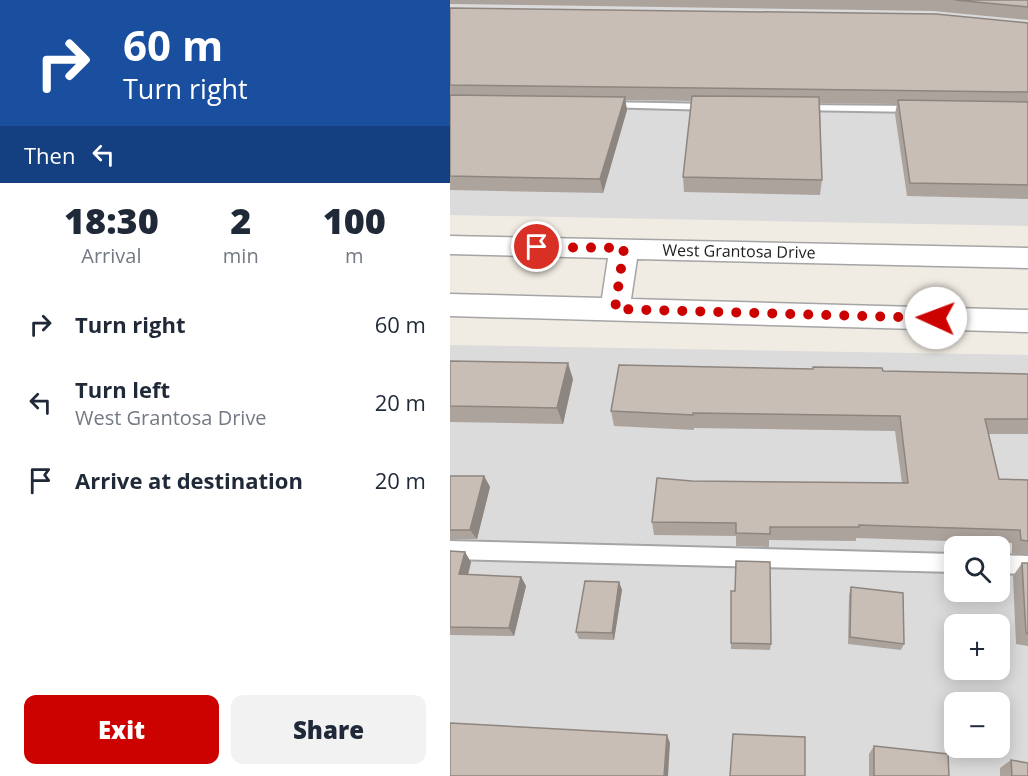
<!DOCTYPE html>
<meta charset="utf-8">
<style>
body{margin:0;font-family:"Open Sans",sans-serif;background:#f2f2f3;color:#1f2937;height:100vh;display:flex;flex-direction:column;font-size:22px;white-space:nowrap}
*{box-sizing:border-box;margin:0}
p{font-size:20px;color:#747a83}
.icon{flex:none;width:33px;height:33px;fill:none;stroke:currentColor;stroke-width:2;stroke-linecap:round;stroke-linejoin:round}
.map{position:relative;flex:1;overflow:hidden}
.side{display:flex;flex-direction:column;background:#fff;width:450px}
.side>*{flex:none}
.top-card{background:#1a4fa0;color:#fff;overflow:hidden}
.controls{position:absolute;left:494px;top:536px;display:grid;gap:12px}
.controls a{display:grid;place-items:center;width:66px;height:66px;border-radius:12px;background:#fff;box-shadow:0 3px 15px #0003;font-size:30px}
.pin{position:absolute;display:grid;place-items:center;width:51px;height:51px;color:#fff;margin:-26px;border:3px solid #fff;border-radius:50%;box-shadow:0 2px 6px #0007}
.me{position:absolute;width:66px;margin:-33px;rotate:272deg;stroke-linejoin:round;filter:drop-shadow(0 0 4px #0008)}
.turn{display:flex;align-items:center;gap:21px;height:126px;padding:0 24px;font-size:27px}
.turn .icon{width:78px;height:78px;stroke-width:2.5}
.turn b{display:block;font-size:42px;line-height:51px}
.then{display:flex;align-items:center;height:57px;padding:0 24px;background:#0003;gap:12px;font-size:22px}
.eta{display:flex;justify-content:space-evenly;align-items:center;height:102px;text-align:center}
.eta b{font-size:36px;font-weight:800;line-height:42px}
.button{display:flex;gap:12px;margin-top:auto;padding:12px 24px}
.button a{flex:1;height:69px;border-radius:12px;background:#cc0200;color:#fff;font-size:24px;font-weight:800;line-height:69px;text-align:center}
.button a+a{background:#f2f2f3;color:#1f2937}
ul{padding:0;list-style:none}
li{display:flex;align-items:center;gap:18px;height:78px;padding:0 24px}
li div{flex:1}
li b{display:block;font-size:22px}
li em{font-style:normal}
main{display:flex;flex:1;min-height:0}
.map>svg:first-child{display:block}
.residential{fill:#dcdbdb;fill-rule:evenodd}
.lines{fill:none;stroke-linecap:round;stroke-linejoin:round}
.service-casing{stroke:#a5a5a5;stroke-width:4}
.tertiary-casing{stroke:#a5a5a5;stroke-width:3}
.service{fill:#fff;fill-rule:evenodd}
.tertiary{fill:#fff;fill-rule:evenodd}
.wall{fill:#ada39d}
.shaded-wall{fill:#8d857f}
.building{fill:#c9beb6;stroke:#8d857f;stroke-width:1.5}
.route{stroke:#cc0200;stroke-width:10;stroke-dasharray:0 18}
.labels{text-anchor:middle;dominant-baseline:central;stroke-width:4.5;stroke-linejoin:round;paint-order:stroke}
.street-label{font-size:16px;fill:#1e1e1e;stroke:#fff}
</style>
<main>
<section class="side">
<div class="top-card">
<div class="turn"><svg class="icon" aria-label="right" viewBox="0 0 24 24"><path d="M7 20v-9h11M14 6l5 5-5 5"/></svg><div><b>60 m</b>Turn right</div></div>
<div class="then">Then<svg class="icon" aria-label="left" viewBox="0 0 24 24"><path d="M17 20v-9H6M10 6l-5 5 5 5"/></svg></div>
</div>
<div class="eta">
<div><b>18:30</b><p>Arrival</p></div>
<div><b>2</b><p>min</p></div>
<div><b>100</b><p>m</p></div>
</div>
<ul>
<li><svg class="icon" aria-label="right" viewBox="0 0 24 24"><path d="M7 20v-9h11M14 6l5 5-5 5"/></svg><div><b>Turn right</b></div><em>60 m</em></li>
<li><svg class="icon" aria-label="left" viewBox="0 0 24 24"><path d="M17 20v-9H6M10 6l-5 5 5 5"/></svg><div><b>Turn left</b><p>West Grantosa Drive</p></div><em>20 m</em></li>
<li><svg class="icon" aria-label="arrive" viewBox="0 0 24 24"><path d="M6 21V4h12l-3 4 3 4H6"/></svg><div><b>Arrive at destination</b></div><em>20 m</em></li>
</ul>
<div class="button"><a>Exit</a><a>Share</a></div>
</section>
<div class="map">
<svg width="578" height="776" viewBox="0 0 578 776">
<rect width="100%" height="100%" fill="#f0ece3"/>
<!-- residential -->
<g class="residential">
<path d="M 0,0 L 578,0 L 578,226 L 0,215 Z"/>
<path d="M 0,345 L 578,355 L 578,776 L 0,776 ZM 504,546 L 549,546 L 549,591 L 504,591 ZM 504,624 L 549,624 L 549,669 L 504,669 ZM 504,702 L 549,702 L 549,747 L 504,747 Z"/>
</g>
<g class="lines">
<!-- service casing -->
<g class="service-casing">
<g id="service">
<path d="M 154,102 L 263,104 L 269,107 L 263,110 L 150,107 L 150,103 Z"/>
<path d="M 349,105 L 467,106 L 473,109 L 467,112 L 345,110 L 343,108 Z"/>
<path d="M 0,541 L 504,554 L 504,572 L 0,559 Z"/>
<path d="M 549,555 L 578,556 L 578,574 L 549,573 Z"/>
</g>
</g>
<!-- tertiary casing -->
<g class="tertiary-casing">
<path id="tertiary" d="M 0,236 L 578,248 L 578,268 L 187,259 L 181,299 L 578,310 L 578,332 L 0,316 L 0,294 L 152,298 L 158,258 L 0,254 Z"/>
</g>
<!-- service -->
<use href="#service" class="service"/>
<!-- tertiary -->
<use href="#tertiary" class="tertiary"/>
</g>
<!-- wall -->
<g class="wall">
<path d="M 0,0 L 578,0 L 578,20 L 483,11 L 0,4 Z"/>
<path d="M 0,8 L 578,23 L 578,199 L 457,196 L 445,114 L 447,104 L 370,103 L 372,180 L 370,195 L 234,192 L 233,177 L 242,101 L 175,100 L 177,110 L 153,193 L 0,190 Z"/>
<path d="M 0,361 L 123,379 L 113,424 L 0,422 Z"/>
<path d="M 433,371 L 578,374 L 578,434 L 539,434 L 549,479 L 578,480 L 578,556 L 562,553 L 562,543 L 406,538 L 406,541 L 319,540 L 319,547 L 286,546 L 286,536 L 204,535 L 202,522 L 242,481 L 452,483 L 445,431 L 244,428 L 244,430 L 164,426 L 161,411 Z"/>
<path d="M 0,476 L 34,476 L 40,487 L 27,539 L 0,539 Z"/>
<path d="M 0,551 L 21,562 L 18,574 L 71,577 L 76,586 L 64,636 L 0,635 Z"/>
<path d="M 572,563 L 578,563 L 578,646 L 566,644 L 563,576 Z"/>
<path d="M 169,582 L 172,590 L 164,640 L 129,639 L 126,632 Z"/>
<path d="M 401,587 L 454,644 L 451,650 L 398,644 L 399,595 Z"/>
<path d="M 281,591 L 285,591 L 321,644 L 320,650 L 281,649 Z"/>
<path d="M 424,746 L 499,776 L 419,776 L 419,754 Z"/>
<path d="M 561,760 L 578,776 L 550,776 L 550,768 Z"/>
</g>
<!-- shaded-wall -->
<g class="shaded-wall">
<path d="M 175,97 L 177,110 L 153,193 L 150,179 Z"/>
<path d="M 118,363 L 123,379 L 113,424 L 107,408 Z"/>
<path d="M 34,476 L 40,487 L 27,539 L 20,530 Z"/>
<path d="M 15,552 L 21,562 L 16,583 L 9,574 Z"/>
<path d="M 71,577 L 76,586 L 64,636 L 59,628 Z"/>
<path d="M 169,582 L 172,590 L 164,640 L 162,633 Z"/>
<path d="M 217,735 L 220,743 L 218,776 L 214,776 Z"/>
</g>
<!-- building -->
<g class="building">
<path d="M 505,0 L 578,0 L 578,7 Z"/>
<path d="M 0,8 L 486,14 L 578,23 L 578,92 L 0,85 Z"/>
<path d="M 0,95 L 175,97 L 150,179 L 0,176 Z"/>
<path d="M 242,96 L 369,97 L 372,180 L 233,177 Z"/>
<path d="M 448,100 L 578,102 L 578,185 L 460,183 Z"/>
<path d="M 0,361 L 118,363 L 107,408 L 0,406 Z"/>
<path d="M 169,365 L 363,369 L 363,367 L 432,368 L 433,371 L 578,374 L 578,419 L 535,419 L 549,479 L 578,480 L 578,541 L 571,540 L 570,530 L 409,525 L 409,527 L 320,527 L 320,534 L 286,533 L 286,523 L 202,522 L 207,478 L 242,481 L 458,483 L 450,416 L 243,413 L 243,415 L 161,411 Z"/>
<path d="M 0,476 L 34,476 L 20,530 L 0,530 Z"/>
<path d="M 0,551 L 15,552 L 9,574 L 71,577 L 59,628 L 0,627 Z"/>
<path d="M 286,561 L 320,562 L 321,644 L 281,643 L 281,591 L 285,591 Z"/>
<path d="M 572,563 L 578,563 L 578,634 L 576,633 Z"/>
<path d="M 135,581 L 169,582 L 162,633 L 126,632 Z"/>
<path d="M 401,587 L 453,593 L 454,644 L 400,637 Z"/>
<path d="M 0,723 L 217,735 L 214,776 L 0,776 Z"/>
<path d="M 283,734 L 355,737 L 355,776 L 280,776 Z"/>
<path d="M 424,746 L 498,754 L 499,776 L 424,776 Z"/>
<path d="M 561,760 L 578,763 L 578,776 L 562,776 Z"/>
</g>
<g class="lines">
<!-- route -->
<path class="route" d="M 87,247 L 174,248 L 165,309 L 486,318"/>
</g>
<g class="labels">
<!-- street labels -->
<g class="street-label">
<text transform="translate(289 251) rotate(1)">West Grantosa Drive</text>
</g>
</g>
</svg>
<div class="controls">
<a><svg class="icon" aria-label="search" viewBox="0 0 24 24"><circle cx="10" cy="10" r="6"/><path d="M15 15l6 6"/></svg></a>
<a>+</a>
<a>−</a>
</div>
<div class="pin" style="left:87px;top:247px;background:#d93025"><svg class="icon" aria-label="arrive" viewBox="0 0 24 24"><path d="M6 21V4h12l-3 4 3 4H6"/></svg></div>
<svg class="me" style="left:486px;top:318px" viewBox="-20 -20 40 40"><circle r="19" fill="#fff"/><path d="M0-13L10 11 0 6-10 11z" fill="#cc0200"/></svg>
</div>
</main>
